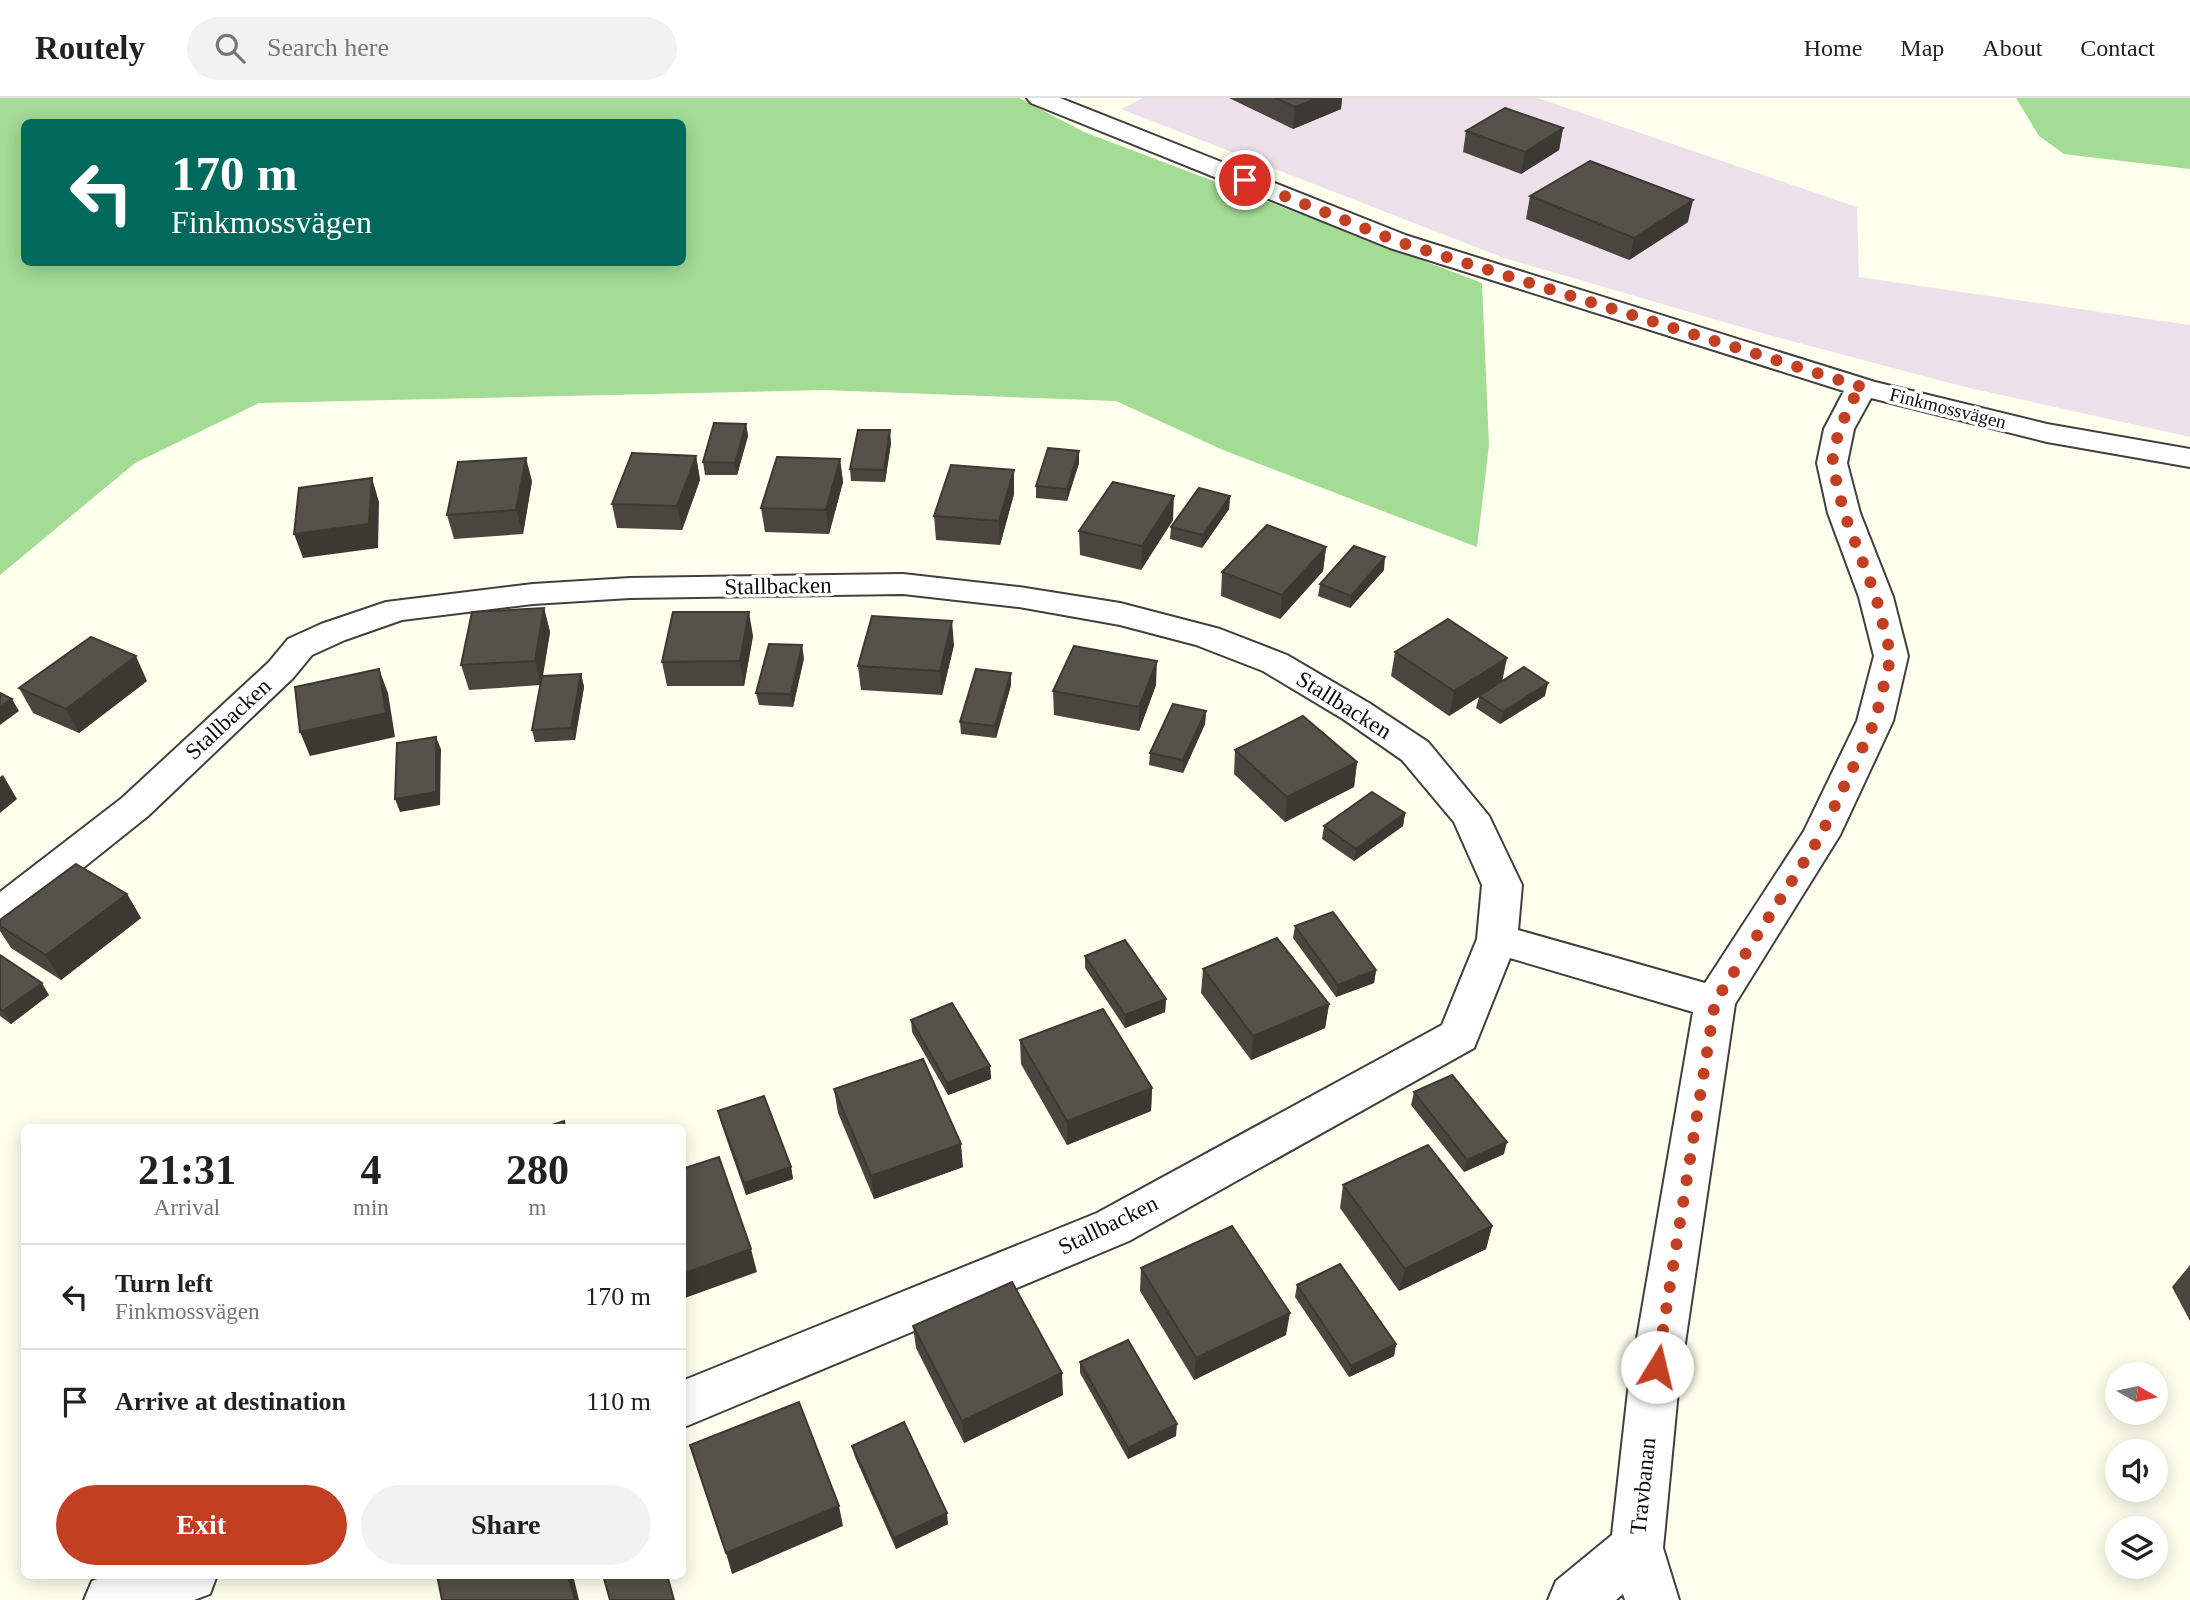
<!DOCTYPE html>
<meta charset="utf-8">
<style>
body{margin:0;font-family:"Times New Roman",serif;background:#f2f2f2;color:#222;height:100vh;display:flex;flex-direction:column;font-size:26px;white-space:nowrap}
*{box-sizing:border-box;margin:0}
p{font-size:23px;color:#767676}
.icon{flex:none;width:38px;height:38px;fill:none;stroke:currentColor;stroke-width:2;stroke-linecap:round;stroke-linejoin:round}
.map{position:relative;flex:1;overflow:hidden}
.sheet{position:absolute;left:21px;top:1026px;width:665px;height:455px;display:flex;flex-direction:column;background:#fff;border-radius:10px;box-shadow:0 4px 18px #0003}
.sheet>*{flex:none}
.guide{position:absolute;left:21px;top:21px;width:665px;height:147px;border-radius:10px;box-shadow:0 4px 18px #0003;background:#00695c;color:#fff;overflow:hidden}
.needle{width:46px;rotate:99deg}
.controls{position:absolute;left:2105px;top:1264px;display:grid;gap:14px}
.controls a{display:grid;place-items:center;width:63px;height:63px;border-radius:50%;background:#fff;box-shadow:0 4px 18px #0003;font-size:35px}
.pin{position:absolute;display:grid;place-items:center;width:60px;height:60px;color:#fff;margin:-30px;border:4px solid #fff;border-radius:50%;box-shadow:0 2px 7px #0007}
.me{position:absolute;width:77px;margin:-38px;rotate:9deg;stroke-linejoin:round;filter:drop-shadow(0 0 5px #0008)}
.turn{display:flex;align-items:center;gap:24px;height:147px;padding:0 35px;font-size:32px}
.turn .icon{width:91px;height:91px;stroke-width:2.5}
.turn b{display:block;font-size:49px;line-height:60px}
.eta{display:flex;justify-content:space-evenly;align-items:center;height:119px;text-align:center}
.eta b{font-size:42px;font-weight:800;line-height:49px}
.action{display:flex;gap:14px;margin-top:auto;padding:14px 35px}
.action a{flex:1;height:80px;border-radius:42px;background:#c24021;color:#fff;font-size:28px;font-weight:800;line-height:80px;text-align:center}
.action a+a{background:#f2f2f2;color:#222}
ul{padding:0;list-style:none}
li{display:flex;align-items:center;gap:21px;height:105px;padding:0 35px;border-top:2px solid #e0e0e0}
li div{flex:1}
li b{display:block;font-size:26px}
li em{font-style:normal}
header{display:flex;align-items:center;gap:42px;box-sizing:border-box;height:98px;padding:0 35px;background:#fff;border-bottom:2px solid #e0e0e0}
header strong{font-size:33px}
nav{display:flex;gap:38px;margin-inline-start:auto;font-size:24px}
.search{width:490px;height:63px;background:#f2f2f2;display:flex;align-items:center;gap:18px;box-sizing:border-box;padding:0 24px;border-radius:38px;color:#767676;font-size:26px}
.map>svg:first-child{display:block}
.industrial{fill:#ece1eb}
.forest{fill:#a3dc95;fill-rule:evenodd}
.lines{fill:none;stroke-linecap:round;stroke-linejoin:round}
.street-casing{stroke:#404040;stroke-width:4}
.street{fill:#fff;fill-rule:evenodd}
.wall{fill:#4a463f}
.shaded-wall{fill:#3c3933}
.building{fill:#565149;stroke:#3c3933;stroke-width:2}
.route{stroke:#c24021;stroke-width:12;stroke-dasharray:0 21.6}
.labels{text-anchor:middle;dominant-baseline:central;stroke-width:7;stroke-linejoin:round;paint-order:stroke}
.far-street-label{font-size:19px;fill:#0d0d0d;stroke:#fff}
.street-label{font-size:23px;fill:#0d0d0d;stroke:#fff}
</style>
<header>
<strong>Routely</strong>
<div class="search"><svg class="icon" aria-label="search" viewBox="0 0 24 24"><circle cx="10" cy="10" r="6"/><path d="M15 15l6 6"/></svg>Search here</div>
<nav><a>Home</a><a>Map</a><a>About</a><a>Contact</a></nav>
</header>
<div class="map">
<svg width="2190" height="1502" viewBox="0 0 2190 1502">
<rect width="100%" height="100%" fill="#feffed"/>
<!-- industrial -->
<path class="industrial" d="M 1143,0 L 1538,0 L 1857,109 L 1859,179 L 2190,227 L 2190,339 L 1965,289 L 1765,236 L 1504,160 L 1121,11 Z"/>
<!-- forest -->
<g class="forest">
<path d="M 0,0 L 1019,0 L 1084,34 L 1482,185 L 1489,347 L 1477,449 L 1223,352 L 1116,303 L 824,292 L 259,305 L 135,365 L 0,477 ZM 24,24 L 682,24 L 682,164 L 24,164 Z"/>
<path d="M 2016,0 L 2190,0 L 2190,71 L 2064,56 L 2039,38 Z"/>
</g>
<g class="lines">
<!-- street casing -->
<g class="street-casing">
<g id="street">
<path d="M 1027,0 L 1060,0 L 1408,138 L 1875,284 L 2047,326 L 2190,351 L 2190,369 L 2047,344 L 1871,300 L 1854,331 L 1847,365 L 1860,415 L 1893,499 L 1908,558 L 1893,623 L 1840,737 L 1735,906 L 1678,1293 L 1663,1450 L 1679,1502 L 1625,1502 L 1623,1496 L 1616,1502 L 1548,1502 L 1556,1483 L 1612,1437 L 1628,1293 L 1693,914 L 1510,860 L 1474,950 L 1129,1143 L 682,1330 L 682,1283 L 1097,1115 L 1442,927 L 1477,841 L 1482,787 L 1454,724 L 1402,662 L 1343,621 L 1263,573 L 1196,547 L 1120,527 L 1019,509 L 903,496 L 630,500 L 533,506 L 402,522 L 345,542 L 312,557 L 293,580 L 148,718 L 14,825 L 0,830 L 0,794 L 122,700 L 269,564 L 288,541 L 321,526 L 386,504 L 533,486 L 630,480 L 903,476 L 1019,489 L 1120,505 L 1220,531 L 1287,557 L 1369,605 L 1428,644 L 1489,718 L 1522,787 L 1518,832 L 1705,885 L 1804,733 L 1857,623 L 1874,558 L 1859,499 L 1828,415 L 1817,365 L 1824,331 L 1844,293 L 1390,150 L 1031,5 Z"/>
<path d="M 107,1477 L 217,1477 L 210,1496 L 194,1502 L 84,1502 L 92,1483 Z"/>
</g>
</g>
<!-- street -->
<use href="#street" class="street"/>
</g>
<!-- wall -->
<g class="wall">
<path d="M 1229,0 L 1342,0 L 1341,11 L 1293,31 Z"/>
<path d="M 1563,30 L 1559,52 L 1521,76 L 1463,54 L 1466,33 Z"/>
<path d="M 1530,98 L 1688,124 L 1629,162 L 1526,121 Z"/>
<path d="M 746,326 L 748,338 L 737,377 L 705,377 L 703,364 Z"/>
<path d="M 891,345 L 885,384 L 851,383 L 850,371 Z"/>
<path d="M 1079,353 L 1079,365 L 1067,403 L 1036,400 L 1036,388 Z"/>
<path d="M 696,358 L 700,382 L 682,432 L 617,430 L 612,406 Z"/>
<path d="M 840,361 L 843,384 L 829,436 L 765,434 L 761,410 Z"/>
<path d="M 1014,372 L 1014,396 L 1000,447 L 936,442 L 934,418 Z"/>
<path d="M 532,383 L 523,436 L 454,441 L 447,417 Z"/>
<path d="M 1230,398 L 1229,411 L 1202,450 L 1170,441 L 1171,429 Z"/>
<path d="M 1173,422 L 1141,472 L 1080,457 L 1079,433 Z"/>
<path d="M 1326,449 L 1323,473 L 1280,521 L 1221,498 L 1222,474 Z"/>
<path d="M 1384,472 L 1350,510 L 1318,498 L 1320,486 Z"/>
<path d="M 544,510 L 550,534 L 543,578 L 581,576 L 584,589 L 575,642 L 535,644 L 532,632 L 541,587 L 469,592 L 461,567 Z"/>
<path d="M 753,538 L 744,588 L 667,588 L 662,564 Z"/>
<path d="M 954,547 L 942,597 L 861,592 L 858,568 Z"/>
<path d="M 1395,554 L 1502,583 L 1545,598 L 1500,626 L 1476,610 L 1479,599 L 1449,618 L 1391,578 Z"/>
<path d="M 804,560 L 793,609 L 759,607 L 756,595 Z"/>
<path d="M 147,583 L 79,635 L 33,615 L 19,590 Z"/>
<path d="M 1011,587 L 996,640 L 961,636 L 960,624 Z"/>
<path d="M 1156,587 L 1139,633 L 1054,617 L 1053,593 Z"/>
<path d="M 1206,613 L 1205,626 L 1183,675 L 1149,667 L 1150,655 Z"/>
<path d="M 1235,652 L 1357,664 L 1354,689 L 1285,724 L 1234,676 Z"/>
<path d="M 1405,715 L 1403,728 L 1354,763 L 1322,741 L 1324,728 Z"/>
<path d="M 127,796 L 141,820 L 61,882 L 11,850 L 0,833 L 0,822 Z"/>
<path d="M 1295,828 L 1376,872 L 1374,885 L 1336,899 L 1293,840 Z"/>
<path d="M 0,857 L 49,897 L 11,926 L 0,918 Z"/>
<path d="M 1085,858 L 1166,901 L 1165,914 L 1125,930 L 1085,870 Z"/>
<path d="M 1203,871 L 1329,906 L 1325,930 L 1251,962 L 1201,895 Z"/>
<path d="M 911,922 L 990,968 L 991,981 L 948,997 L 912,934 Z"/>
<path d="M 1020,942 L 1152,990 L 1151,1013 L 1067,1047 L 1021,966 Z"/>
<path d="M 834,991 L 963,1069 L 874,1101 L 838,1015 Z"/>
<path d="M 1414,994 L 1504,1056 L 1464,1074 L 1411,1007 Z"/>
<path d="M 718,1013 L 791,1069 L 793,1081 L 746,1097 L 721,1025 Z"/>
<path d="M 1343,1087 L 1492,1128 L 1486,1151 L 1399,1193 L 1340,1110 Z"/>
<path d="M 2190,1167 L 2190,1223 L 2172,1189 Z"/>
<path d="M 1141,1170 L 1286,1237 L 1194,1282 L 1140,1193 Z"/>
<path d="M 1297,1187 L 1396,1246 L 1394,1258 L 1349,1279 L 1295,1199 Z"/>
<path d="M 913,1228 L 1063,1297 L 964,1345 L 916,1250 Z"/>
<path d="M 1080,1264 L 1176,1338 L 1128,1361 L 1080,1275 Z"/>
<path d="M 852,1348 L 948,1426 L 896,1451 L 855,1359 Z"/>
</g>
<!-- shaded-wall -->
<g class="shaded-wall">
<path d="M 1318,0 L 1342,0 L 1341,11 L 1293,31 L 1295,9 Z"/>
<path d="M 1563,30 L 1559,52 L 1521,76 L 1525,54 Z"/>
<path d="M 1693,102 L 1688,124 L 1629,162 L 1634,140 Z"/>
<path d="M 746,326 L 748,338 L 737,377 L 735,365 Z"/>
<path d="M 890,332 L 891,345 L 885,384 L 884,372 Z"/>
<path d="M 1079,353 L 1079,365 L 1067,403 L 1067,391 Z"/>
<path d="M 696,358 L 700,382 L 682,432 L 677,408 Z"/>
<path d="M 526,360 L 532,383 L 523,436 L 516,412 Z"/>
<path d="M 840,361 L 843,384 L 829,436 L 826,412 Z"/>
<path d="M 1014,372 L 1014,396 L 1000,447 L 999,423 Z"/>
<path d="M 372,380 L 379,404 L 378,450 L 303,460 L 294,436 Z"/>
<path d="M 1174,398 L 1173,422 L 1141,472 L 1142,448 Z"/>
<path d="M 1230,398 L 1229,411 L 1202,450 L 1203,437 Z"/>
<path d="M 1326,449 L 1323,473 L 1280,521 L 1282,497 Z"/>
<path d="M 1385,459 L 1384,472 L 1350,510 L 1351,498 Z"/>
<path d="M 544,510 L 550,534 L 541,587 L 535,563 Z"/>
<path d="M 749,514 L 753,538 L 744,588 L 740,563 Z"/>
<path d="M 952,523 L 954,547 L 942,597 L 940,573 Z"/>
<path d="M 802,547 L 804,560 L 793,609 L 791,596 Z"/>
<path d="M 136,558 L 147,583 L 79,635 L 66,611 Z"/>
<path d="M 1507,560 L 1502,584 L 1449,618 L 1454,593 Z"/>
<path d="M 1157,563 L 1156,587 L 1139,633 L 1139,609 Z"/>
<path d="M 379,571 L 388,595 L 395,639 L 310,658 L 300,634 Z"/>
<path d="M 1011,575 L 1011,587 L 996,640 L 995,628 Z"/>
<path d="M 581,576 L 584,589 L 575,642 L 571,630 Z"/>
<path d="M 1548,585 L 1545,598 L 1500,626 L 1503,614 Z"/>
<path d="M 12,601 L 19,613 L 0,627 L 0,609 Z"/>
<path d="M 1206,613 L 1205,626 L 1183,675 L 1183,662 Z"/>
<path d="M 436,639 L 441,651 L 440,707 L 400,714 L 395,701 Z"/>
<path d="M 1357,664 L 1354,689 L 1285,724 L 1287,699 Z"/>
<path d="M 3,677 L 17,701 L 0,715 L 0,679 Z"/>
<path d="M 1405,715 L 1403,728 L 1354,763 L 1356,751 Z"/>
<path d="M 127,796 L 141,820 L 61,882 L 46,857 Z"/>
<path d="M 1376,872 L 1374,885 L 1336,899 L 1338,887 Z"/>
<path d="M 42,885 L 49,897 L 11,926 L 3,913 Z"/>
<path d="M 1166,901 L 1165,914 L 1125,930 L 1125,917 Z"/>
<path d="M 1329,906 L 1325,930 L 1251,962 L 1253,938 Z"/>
<path d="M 990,968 L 991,981 L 948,997 L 947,985 Z"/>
<path d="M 1152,990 L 1151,1013 L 1067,1047 L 1067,1023 Z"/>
<path d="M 1507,1044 L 1504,1056 L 1464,1074 L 1467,1062 Z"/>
<path d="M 961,1046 L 963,1069 L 874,1101 L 871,1078 Z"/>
<path d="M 791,1069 L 793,1081 L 746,1097 L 744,1085 Z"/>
<path d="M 1492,1128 L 1486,1151 L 1399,1193 L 1405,1171 Z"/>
<path d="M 751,1151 L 757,1174 L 682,1201 L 682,1176 Z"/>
<path d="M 1290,1215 L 1286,1237 L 1194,1282 L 1196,1260 Z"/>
<path d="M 1396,1246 L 1394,1258 L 1349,1279 L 1351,1268 Z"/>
<path d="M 1062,1275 L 1063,1297 L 964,1345 L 962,1323 Z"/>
<path d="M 1177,1326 L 1176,1338 L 1128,1361 L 1128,1350 Z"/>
<path d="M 839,1408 L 843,1428 L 732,1476 L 726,1455 Z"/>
<path d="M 947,1415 L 948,1426 L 896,1451 L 894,1440 Z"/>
<path d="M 568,1477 L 573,1477 L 579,1502 L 575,1502 Z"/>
</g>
<!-- building -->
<g class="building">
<path d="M 1275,0 L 1318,0 L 1295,9 Z"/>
<path d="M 1505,10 L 1563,30 L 1525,54 L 1466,33 Z"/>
<path d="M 1590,63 L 1693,102 L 1634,140 L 1530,98 Z"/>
<path d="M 714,325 L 746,326 L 735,365 L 703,364 Z"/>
<path d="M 858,332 L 890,332 L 884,372 L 850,371 Z"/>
<path d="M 1048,350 L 1079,353 L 1067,391 L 1036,388 Z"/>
<path d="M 632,355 L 696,358 L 677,408 L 612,406 Z"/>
<path d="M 777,359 L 840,361 L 826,412 L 761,410 Z"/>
<path d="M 526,360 L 516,412 L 447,417 L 458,364 Z"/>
<path d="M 951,367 L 1014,372 L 999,423 L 934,418 Z"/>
<path d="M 372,380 L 369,426 L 294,436 L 299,390 Z"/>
<path d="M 1113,384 L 1174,398 L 1142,448 L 1079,433 Z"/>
<path d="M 1199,390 L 1230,398 L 1203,437 L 1171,429 Z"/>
<path d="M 1267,427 L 1326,449 L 1282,497 L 1222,474 Z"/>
<path d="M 1354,448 L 1385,459 L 1351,498 L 1320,486 Z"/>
<path d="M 544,510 L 535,563 L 461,567 L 472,514 Z"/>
<path d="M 673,514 L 749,514 L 740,563 L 662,564 Z"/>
<path d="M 872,518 L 952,523 L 940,573 L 858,568 Z"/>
<path d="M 1448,521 L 1507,560 L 1454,593 L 1395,554 Z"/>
<path d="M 91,539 L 136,558 L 66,611 L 19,590 Z"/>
<path d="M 769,546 L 802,547 L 791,596 L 756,595 Z"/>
<path d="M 1074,548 L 1157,563 L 1139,609 L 1053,593 Z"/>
<path d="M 1524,569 L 1548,585 L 1503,614 L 1479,598 Z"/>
<path d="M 379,571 L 386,615 L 300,634 L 295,589 Z"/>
<path d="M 976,571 L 1011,575 L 995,628 L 960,624 Z"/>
<path d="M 581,576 L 571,630 L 532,632 L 542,578 Z"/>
<path d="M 0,595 L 12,601 L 0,609 Z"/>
<path d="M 1173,606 L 1206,613 L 1183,662 L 1150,655 Z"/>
<path d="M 1303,618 L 1357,664 L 1287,699 L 1235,652 Z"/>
<path d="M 436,639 L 436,694 L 395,701 L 397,645 Z"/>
<path d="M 1372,694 L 1405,715 L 1356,751 L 1324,728 Z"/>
<path d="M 76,766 L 127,796 L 46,857 L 0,828 L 0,822 Z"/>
<path d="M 1333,814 L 1376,872 L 1338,887 L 1295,828 Z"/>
<path d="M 1277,840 L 1329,906 L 1253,938 L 1203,871 Z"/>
<path d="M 1125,842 L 1166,901 L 1125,917 L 1085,858 Z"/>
<path d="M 0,857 L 42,885 L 3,913 L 0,911 Z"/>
<path d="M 952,905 L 990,968 L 947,985 L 911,922 Z"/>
<path d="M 1103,911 L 1152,990 L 1067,1023 L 1020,942 Z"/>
<path d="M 923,961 L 961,1046 L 871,1078 L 834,991 Z"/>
<path d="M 1452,977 L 1507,1044 L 1467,1062 L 1414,994 Z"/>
<path d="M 764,998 L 791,1069 L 744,1085 L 718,1013 Z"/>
<path d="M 564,1023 L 565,1029 L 546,1029 Z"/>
<path d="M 1428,1047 L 1492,1128 L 1405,1171 L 1343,1087 Z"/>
<path d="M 719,1059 L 751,1151 L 682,1176 L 682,1071 Z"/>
<path d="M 1232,1128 L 1290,1215 L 1196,1260 L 1141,1170 Z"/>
<path d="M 1340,1166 L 1396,1246 L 1351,1268 L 1297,1187 Z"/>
<path d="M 1012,1184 L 1062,1275 L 962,1323 L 913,1228 Z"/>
<path d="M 1128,1242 L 1177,1326 L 1128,1350 L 1080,1264 Z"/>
<path d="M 799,1304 L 839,1408 L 726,1455 L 690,1347 Z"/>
<path d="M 904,1324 L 947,1415 L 894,1440 L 852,1348 Z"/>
<path d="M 437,1477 L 568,1477 L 575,1502 L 442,1502 Z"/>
<path d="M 603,1477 L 667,1477 L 674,1502 L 610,1502 Z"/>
</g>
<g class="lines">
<!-- route -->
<path class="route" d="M 1245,82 L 1399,144 L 1865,290 L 1854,300 L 1839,331 L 1832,365 L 1844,415 L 1876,499 L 1891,558 L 1875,623 L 1821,737 L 1715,904 L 1657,1269"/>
</g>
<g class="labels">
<!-- far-street labels -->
<g class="far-street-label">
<text transform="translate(1948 310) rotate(14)">Finkmossvägen</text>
</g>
<!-- street labels -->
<g class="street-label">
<text transform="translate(778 488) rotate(-1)">Stallbacken</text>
<text transform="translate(1344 607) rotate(32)">Stallbacken</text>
<text transform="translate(228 621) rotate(-43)">Stallbacken</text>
<text transform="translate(1108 1127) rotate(-26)">Stallbacken</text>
<text transform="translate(1643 1388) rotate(-84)">Travbanan</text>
</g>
</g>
</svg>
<div class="controls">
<a><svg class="needle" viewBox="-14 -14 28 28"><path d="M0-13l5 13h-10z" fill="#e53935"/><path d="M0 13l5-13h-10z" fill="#767676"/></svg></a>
<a><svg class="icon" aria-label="sound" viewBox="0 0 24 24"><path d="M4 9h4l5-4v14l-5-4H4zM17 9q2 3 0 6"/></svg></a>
<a><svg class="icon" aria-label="layers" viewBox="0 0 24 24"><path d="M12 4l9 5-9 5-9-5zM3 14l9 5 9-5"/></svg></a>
</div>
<div class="pin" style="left:1245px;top:82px;background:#d93025"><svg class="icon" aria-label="arrive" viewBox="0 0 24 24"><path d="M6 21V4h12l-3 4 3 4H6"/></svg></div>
<svg class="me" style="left:1657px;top:1269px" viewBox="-20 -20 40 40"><circle r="19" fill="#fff"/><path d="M0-13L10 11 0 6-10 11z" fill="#c24021"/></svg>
<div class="guide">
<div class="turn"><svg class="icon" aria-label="left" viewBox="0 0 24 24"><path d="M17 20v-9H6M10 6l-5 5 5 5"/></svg><div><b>170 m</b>Finkmossvägen</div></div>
</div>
<section class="sheet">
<div class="eta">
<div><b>21:31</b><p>Arrival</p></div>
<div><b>4</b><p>min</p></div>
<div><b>280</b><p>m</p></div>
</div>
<ul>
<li><svg class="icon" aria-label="left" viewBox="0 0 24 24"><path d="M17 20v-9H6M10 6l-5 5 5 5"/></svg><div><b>Turn left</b><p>Finkmossvägen</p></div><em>170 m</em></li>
<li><svg class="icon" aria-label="arrive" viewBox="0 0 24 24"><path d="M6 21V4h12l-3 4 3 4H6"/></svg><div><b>Arrive at destination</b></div><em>110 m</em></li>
</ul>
<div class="action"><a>Exit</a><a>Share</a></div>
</section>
</div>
